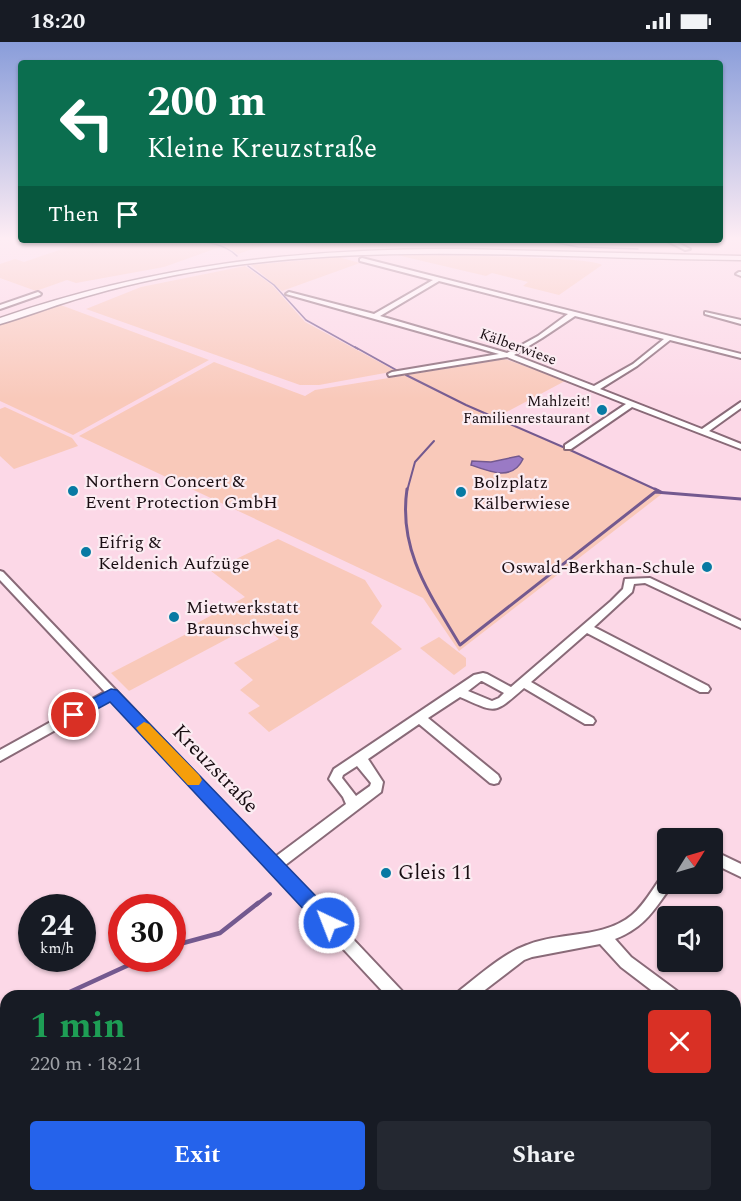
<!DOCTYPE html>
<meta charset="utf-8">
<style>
body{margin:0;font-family:Spectral,serif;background:#242831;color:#f1f3f6;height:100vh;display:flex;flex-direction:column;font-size:22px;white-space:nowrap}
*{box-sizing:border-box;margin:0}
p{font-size:20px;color:#9ea1a6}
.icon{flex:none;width:33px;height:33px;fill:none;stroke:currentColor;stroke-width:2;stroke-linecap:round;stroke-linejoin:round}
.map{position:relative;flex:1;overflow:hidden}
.panel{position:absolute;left:0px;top:948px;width:741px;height:212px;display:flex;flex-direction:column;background:#171b24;border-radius:18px 18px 0 0;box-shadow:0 2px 4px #0004}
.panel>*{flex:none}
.banner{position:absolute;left:18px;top:18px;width:705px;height:183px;border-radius:6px;box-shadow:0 2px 4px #0004;background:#0b6e4f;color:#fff;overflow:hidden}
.needle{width:39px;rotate:53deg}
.controls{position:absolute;left:657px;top:786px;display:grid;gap:12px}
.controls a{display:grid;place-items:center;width:66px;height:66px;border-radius:6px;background:#171b24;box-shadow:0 2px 4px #0004;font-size:30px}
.speed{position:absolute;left:18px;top:852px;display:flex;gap:12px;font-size:30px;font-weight:700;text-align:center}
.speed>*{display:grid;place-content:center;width:78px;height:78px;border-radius:50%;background:#171b24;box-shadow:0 2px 4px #0004;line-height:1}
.speed small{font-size:15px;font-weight:400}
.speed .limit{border:9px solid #d22;background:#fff;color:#111}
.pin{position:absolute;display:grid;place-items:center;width:51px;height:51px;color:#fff;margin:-26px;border:3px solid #fff;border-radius:50%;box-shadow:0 2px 6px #0007}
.me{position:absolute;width:66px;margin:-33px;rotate:317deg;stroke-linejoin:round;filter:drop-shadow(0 0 4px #0008)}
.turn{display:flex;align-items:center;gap:21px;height:126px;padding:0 30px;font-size:27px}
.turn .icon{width:78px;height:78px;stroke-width:2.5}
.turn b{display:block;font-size:42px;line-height:51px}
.then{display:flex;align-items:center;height:57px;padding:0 30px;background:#0003;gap:12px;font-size:22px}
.round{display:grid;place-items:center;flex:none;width:63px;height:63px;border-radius:6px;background:#242831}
.head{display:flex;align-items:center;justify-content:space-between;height:102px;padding:0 30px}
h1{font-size:36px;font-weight:700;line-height:45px;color:#1e9e55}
.action{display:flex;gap:12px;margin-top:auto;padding:12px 30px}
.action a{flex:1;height:69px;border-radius:6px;background:#2563eb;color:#fff;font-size:24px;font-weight:700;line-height:69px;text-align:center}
.action a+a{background:#242831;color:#f1f3f6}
.status{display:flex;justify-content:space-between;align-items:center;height:42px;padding:0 30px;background:#171b24;direction:ltr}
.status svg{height:16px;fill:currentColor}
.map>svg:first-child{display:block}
.green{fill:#f9c9ba}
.water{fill:#9a7ac5;stroke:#73598f;stroke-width:1.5}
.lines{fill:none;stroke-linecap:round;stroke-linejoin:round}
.stream-far4{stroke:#73598f;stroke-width:1.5}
.stream-far3{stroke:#73598f;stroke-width:2}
.stream-far2{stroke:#73598f;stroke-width:3}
.stream-far1{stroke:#73598f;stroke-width:4}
.stream{stroke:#73598f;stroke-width:4.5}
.minor-casing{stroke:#896a78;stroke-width:4}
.highway-casing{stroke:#896a78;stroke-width:3}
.minor{fill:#fff;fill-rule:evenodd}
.highway{fill:#fff;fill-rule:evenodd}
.route{fill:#2563eb;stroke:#184099;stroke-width:1.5}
.slow{fill:#f59e0b}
.poi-dot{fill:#077aa3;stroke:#fbecf2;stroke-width:2}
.labels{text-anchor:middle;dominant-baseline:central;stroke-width:4.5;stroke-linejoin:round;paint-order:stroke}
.far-street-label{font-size:15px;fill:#190d12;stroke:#fbecf2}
.far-poi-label{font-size:15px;fill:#190d12;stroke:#fbecf2;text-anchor:end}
.poi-label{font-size:18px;fill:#190d12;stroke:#fbecf2;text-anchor:start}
.near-street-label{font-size:21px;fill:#190d12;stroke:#fbecf2}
.near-poi-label{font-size:21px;fill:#190d12;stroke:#fbecf2;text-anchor:start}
</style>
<div class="status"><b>18:20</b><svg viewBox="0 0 49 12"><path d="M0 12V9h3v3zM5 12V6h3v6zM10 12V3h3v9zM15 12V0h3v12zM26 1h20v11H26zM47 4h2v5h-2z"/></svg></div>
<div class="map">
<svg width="741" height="1159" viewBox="0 0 741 1159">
<rect width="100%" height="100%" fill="#fcd8e7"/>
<!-- green -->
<g class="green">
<path d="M 39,198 L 175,198 L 220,205 L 164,225 L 76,241 L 67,238 L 36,249 L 0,236 L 0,222 L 15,217 L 24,220 L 74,203 Z"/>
<path d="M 190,198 L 273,198 L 276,199 L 238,212 L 224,203 Z"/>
<path d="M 283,198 L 410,198 L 399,204 L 317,207 Z"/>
<path d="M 397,213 C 423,213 591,214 602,223 L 559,253 L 523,244 L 528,240 L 492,231 L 486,234 Z"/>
<path d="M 338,215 L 360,221 L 282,249 L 251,223 Z"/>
<path d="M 245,224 L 272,243 L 305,280 L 396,329 L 319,343 L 300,343 L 86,267 L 141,245 Z"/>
<path d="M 58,262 L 209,318 L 73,393 L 0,359 L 0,282 Z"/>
<path d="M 505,317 L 565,339 L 497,375 L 663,451 L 459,609 L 423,556 L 79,394 L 214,320 L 305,354 L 315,348 Z"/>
<path d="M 5,365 L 72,396 L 78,404 L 14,427 L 0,414 L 0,367 Z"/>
<path d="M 278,497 L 365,538 L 382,564 L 371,581 L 402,607 L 269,690 L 248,671 L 260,664 L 240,648 L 253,638 L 234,621 L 279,597 L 259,580 L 129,649 L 111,631 L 194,588 L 190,585 L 245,555 L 211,529 Z"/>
<path d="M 439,595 L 466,616 L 466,624 L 454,633 L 420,606 Z"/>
<path d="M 0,1108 L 6,1122 L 6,1154 L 20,1154 L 22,1159 L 0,1159 Z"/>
</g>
<!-- water -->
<path class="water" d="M 519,414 L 523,417 C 513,439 490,430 471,423 L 472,419 L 491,420 Z"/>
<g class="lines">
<!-- stream-far4 -->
<g class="stream-far4">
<path d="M 3,195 L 21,197"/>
<path d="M 34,198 L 93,201 L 113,198"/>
<path d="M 179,198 C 200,200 222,199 237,214"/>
<path d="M 542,198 L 578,205 L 638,207"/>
<path d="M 248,224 L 274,243 L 306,278 L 358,307"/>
</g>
<!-- stream-far3 -->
<g class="stream-far3">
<path d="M 355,305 L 398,329"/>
<path d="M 406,333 L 466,363 L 563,405"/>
<path d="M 570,408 L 659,449"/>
<path d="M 407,449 L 415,420 L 434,399"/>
</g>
<!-- stream-far2 -->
<g class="stream-far2">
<path d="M 407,447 C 398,509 430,552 460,603 L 655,450 L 741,457"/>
<path d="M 655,447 L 661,450"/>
</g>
<!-- stream-far1 -->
<path class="stream-far1" d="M 256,863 L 270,852"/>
<!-- stream -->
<g class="stream">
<path d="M 172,904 L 220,891 L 258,861"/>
<path d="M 61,954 L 144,916"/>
</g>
<!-- minor casing -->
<g class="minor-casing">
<g id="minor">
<path d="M 665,198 L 672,198 L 690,207 L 685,208 Z"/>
<path d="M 362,216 L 741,312 L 741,316 L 670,298 L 637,324 L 600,347 L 702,387 L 741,360 L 741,366 L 709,389 L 741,402 L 741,407 L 632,365 L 571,407 L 565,407 L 565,403 L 626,362 L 507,315 L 389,334 L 388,332 L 392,330 L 499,312 L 286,252 L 289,250 L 374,272 L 433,238 L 360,219 L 360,217 ZM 439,239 L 568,272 L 538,294 L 507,311 L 380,274 ZM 575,274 L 664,297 L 633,322 L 594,344 L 514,313 L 542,296 Z"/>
<path d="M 739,230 L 741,230 L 741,234 L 736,232 Z"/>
<path d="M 38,250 L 41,252 L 40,253 L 0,267 L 0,263 Z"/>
<path d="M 705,270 L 741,278 L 741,282 L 705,272 Z"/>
<path d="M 0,529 L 3,530 L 275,815 L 346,762 L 343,755 L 329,737 L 334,727 L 474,633 L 483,631 L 487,632 L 511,645 L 611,559 L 623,547 L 625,537 L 650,536 L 741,579 L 741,586 L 645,541 L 634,542 L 632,550 L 594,585 L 708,644 L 710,647 L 708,650 L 700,650 L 587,591 L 531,640 L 593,676 L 595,679 L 593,682 L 585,682 L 524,646 C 493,673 497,671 460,655 L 428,676 L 498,733 L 500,737 L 498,741 L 494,742 L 490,741 L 419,682 L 368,717 L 383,740 L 381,750 L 284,824 L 402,949 L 405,954 L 387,954 L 111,657 L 0,719 L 0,708 L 105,650 L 0,538 ZM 481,639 L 482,639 L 504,651 L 499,656 L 492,659 L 468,649 ZM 357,724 L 371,741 L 370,744 L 356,754 L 342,736 L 343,733 Z"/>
<path d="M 712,808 L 741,822 L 741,835 L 712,821 Z"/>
<path d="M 668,831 L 668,842 L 673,842 C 654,867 646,885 615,897 L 631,915 L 677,949 L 680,954 L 659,954 L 621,925 L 600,902 L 532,915 L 524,918 L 477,954 L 456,954 L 459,949 C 480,933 502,912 527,903 C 562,889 603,897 632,873 C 645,862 653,846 663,833 Z"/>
<path d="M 735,991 L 741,994 L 741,1011 L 735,1009 Z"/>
<path d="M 0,1012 L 6,1015 L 6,1040 L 0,1038 Z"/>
<path d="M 54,1154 L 72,1154 L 74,1159 L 56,1159 Z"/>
<path d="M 546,1154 L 566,1154 L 564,1159 L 544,1159 Z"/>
<path d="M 575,1154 L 596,1154 L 598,1159 L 577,1159 Z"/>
</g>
</g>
<!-- highway casing -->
<g class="highway-casing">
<path id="highway" d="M 462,207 L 741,214 L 741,218 C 570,217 398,201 229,224 C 182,231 136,240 91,253 C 60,261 31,273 0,282 L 0,276 C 153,223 301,206 462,207 Z"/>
</g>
<!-- minor -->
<use href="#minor" class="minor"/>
<!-- highway -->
<use href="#highway" class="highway"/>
</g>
<!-- sky -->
<linearGradient id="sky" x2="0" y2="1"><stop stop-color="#899dda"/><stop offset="0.55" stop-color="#feedf4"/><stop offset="1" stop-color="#feedf4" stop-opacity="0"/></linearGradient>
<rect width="741" height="357" fill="url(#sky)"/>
<!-- route -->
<path class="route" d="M 111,647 L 117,648 L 336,875 L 338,881 L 336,887 L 329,889 L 322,887 L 110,660 L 79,677 L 69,677 L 66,673 L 69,669 Z"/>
<!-- slow -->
<path class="slow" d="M 144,680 L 149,682 L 199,733 L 202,738 L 199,743 L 188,743 L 139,690 L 136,686 Z"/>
<!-- markers -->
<g class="poi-dot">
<circle cx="602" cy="368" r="6"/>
<circle cx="73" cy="449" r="6"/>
<circle cx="461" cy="450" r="6"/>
<circle cx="86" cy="510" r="6"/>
<circle cx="707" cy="525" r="6"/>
<circle cx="174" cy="575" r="6"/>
<circle cx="386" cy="831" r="6"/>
</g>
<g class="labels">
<!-- far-street labels -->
<g class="far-street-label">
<text transform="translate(518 305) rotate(20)">Kälberwiese</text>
</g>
<!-- far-poi labels -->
<g class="far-poi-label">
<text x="590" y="359">Mahlzeit!<tspan x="590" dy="17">Familienrestaurant</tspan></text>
</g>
<!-- poi labels -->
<g class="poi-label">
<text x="85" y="439">Northern Concert &amp;<tspan x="85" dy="21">Event Protection GmbH</tspan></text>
<text x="473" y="440">Bolzplatz<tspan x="473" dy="21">Kälberwiese</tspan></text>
<text x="98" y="500">Eifrig &amp;<tspan x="98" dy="21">Keldenich Aufzüge</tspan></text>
<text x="695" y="525" text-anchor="end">Oswald-Berkhan-Schule</text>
<text x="186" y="565">Mietwerkstatt<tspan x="186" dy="21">Braunschweig</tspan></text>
</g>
<!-- near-street labels -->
<g class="near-street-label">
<text transform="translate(215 727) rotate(46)">Kreuzstraße</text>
</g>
<!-- near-poi labels -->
<g class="near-poi-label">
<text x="398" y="831">Gleis 11</text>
</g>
</g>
</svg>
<div class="controls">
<a><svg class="needle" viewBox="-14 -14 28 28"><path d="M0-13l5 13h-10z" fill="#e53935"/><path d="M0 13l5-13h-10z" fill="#9ea1a6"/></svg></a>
<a><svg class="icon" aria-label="sound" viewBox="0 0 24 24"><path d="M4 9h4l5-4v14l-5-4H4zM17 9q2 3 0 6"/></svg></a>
</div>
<div class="speed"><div>24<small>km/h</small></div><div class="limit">30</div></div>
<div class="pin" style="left:74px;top:673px;background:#d93025"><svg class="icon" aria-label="arrive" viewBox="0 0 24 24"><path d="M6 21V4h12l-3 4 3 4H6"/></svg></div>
<svg class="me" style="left:329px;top:881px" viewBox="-20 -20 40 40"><circle r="17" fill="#2563eb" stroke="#fff" stroke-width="3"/><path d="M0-11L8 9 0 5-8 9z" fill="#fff"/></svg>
<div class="banner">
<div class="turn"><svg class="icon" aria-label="left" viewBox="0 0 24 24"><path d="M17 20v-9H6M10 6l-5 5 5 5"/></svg><div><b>200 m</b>Kleine Kreuzstraße</div></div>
<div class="then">Then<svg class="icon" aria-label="arrive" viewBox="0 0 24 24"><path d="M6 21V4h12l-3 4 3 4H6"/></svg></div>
</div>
<section class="panel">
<div class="head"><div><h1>1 min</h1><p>220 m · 18:21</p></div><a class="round" style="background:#d93025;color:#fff"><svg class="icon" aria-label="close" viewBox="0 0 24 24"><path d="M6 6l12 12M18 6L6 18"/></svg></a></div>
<div class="action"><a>Exit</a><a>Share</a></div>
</section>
</div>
